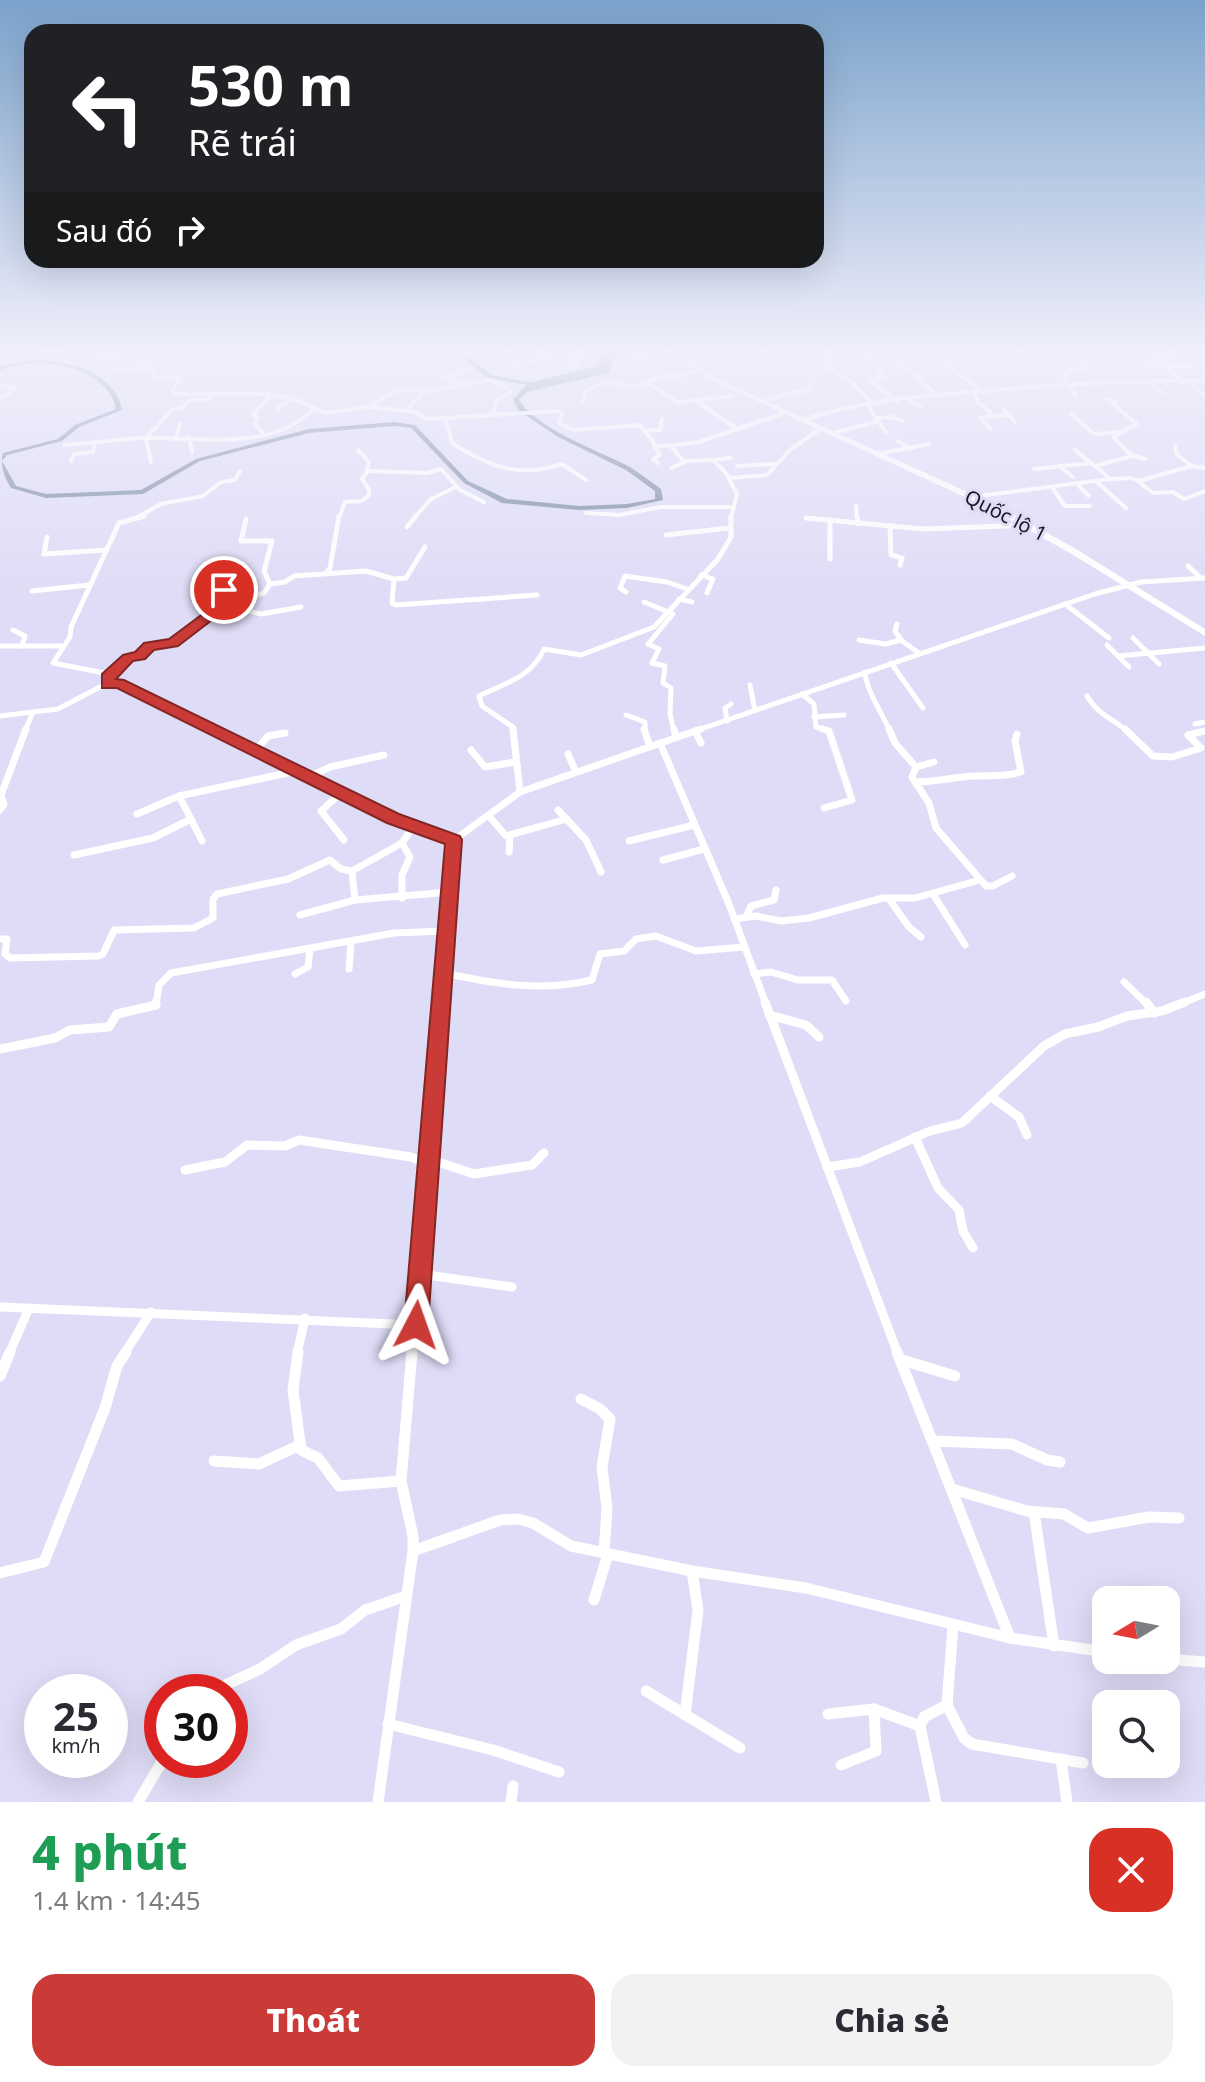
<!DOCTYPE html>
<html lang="vi">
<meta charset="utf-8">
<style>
body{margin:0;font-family:"Noto Sans",sans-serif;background:#f2f2f3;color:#2b2b33;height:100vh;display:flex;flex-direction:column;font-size:30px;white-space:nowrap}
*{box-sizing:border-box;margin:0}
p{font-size:26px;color:#7c7c81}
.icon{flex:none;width:44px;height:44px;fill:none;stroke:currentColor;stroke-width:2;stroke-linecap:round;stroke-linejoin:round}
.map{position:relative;height:1802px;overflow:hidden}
.drawer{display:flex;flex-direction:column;background:#fff;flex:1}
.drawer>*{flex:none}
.banner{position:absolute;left:24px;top:24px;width:800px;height:244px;border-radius:24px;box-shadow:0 8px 32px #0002;background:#202124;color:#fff;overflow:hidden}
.needle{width:52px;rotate:260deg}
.fabs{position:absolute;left:1092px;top:1586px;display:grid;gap:16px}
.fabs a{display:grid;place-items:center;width:88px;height:88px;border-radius:16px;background:#fff;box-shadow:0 8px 32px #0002;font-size:40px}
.speed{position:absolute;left:24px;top:1674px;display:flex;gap:16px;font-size:40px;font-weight:700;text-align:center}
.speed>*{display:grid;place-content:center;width:104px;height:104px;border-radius:50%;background:#fff;box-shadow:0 8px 32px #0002;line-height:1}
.speed small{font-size:20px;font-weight:400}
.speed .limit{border:12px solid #d22;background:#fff;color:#111}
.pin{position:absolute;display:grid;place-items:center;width:68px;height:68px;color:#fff;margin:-34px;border:4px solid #fff;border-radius:50%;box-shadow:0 2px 8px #0007}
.me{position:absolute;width:88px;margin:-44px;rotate:4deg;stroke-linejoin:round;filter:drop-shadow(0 0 6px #0008)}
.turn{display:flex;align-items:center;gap:28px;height:168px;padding:0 32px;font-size:36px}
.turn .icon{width:104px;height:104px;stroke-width:2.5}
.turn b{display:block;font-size:56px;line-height:68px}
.then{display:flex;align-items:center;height:76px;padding:0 32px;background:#0003;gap:16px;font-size:30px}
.round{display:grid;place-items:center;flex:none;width:84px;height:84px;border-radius:24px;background:#f2f2f3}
.overview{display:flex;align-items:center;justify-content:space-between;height:136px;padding:0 32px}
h1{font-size:48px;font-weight:800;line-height:60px;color:#1e9e55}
.primary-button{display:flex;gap:16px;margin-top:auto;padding:16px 32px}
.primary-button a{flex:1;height:92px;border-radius:24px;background:#ca3b37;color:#fff;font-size:32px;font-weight:800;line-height:92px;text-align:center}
.primary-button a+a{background:#f2f2f3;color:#2b2b33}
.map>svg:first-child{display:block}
.water{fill:#7988a0}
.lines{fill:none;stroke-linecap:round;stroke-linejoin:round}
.river{fill:#7988a0;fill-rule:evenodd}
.minor-far4{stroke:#fff;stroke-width:4}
.minor-far3{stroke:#fff;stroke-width:5}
.minor-far2{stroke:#fff;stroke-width:7}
.minor-far1{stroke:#fff;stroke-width:9}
.minor{stroke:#fff;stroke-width:11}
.trunk{fill:#fff;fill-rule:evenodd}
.route{fill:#ca3b37;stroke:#832624;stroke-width:2}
.labels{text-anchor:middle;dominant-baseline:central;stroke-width:6;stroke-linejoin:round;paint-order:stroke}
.far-street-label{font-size:20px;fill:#1a1922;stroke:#dedcf6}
</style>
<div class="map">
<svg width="1205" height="1802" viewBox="0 0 1205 1802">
<rect width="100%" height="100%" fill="#dedcf6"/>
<!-- water -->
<path class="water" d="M 602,351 L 617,351 L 608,373 L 518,394 L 528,383 L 595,367 Z"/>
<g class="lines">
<!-- river -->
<g class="river">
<path d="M 142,351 L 170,353 L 190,351 L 170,357 Z"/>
<path d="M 454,351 L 461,351 L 492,375 L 538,384 L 535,386 L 488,378 Z"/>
<path d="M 37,360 C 69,360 117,374 122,410 L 79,427 L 62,441 L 7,455 L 2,461 L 16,486 L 46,494 L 141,490 L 196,459 L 309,429 L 394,422 L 415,425 L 468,481 L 507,499 L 579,506 L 627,504 L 655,499 L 655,491 L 626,470 L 558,437 L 519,411 L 513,399 L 528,386 L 531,388 L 519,399 C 532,427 602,452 630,467 C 641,474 651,482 661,489 L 663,500 L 627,508 L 579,510 L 502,503 L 464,483 L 411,428 L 394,426 L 309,433 L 200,461 L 143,494 L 46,498 L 11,488 C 4,477 0,465 3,453 L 58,439 L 75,425 L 116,409 C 111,377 66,363 38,363 C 25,363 13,366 0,370 L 0,366 L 4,365 Z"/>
</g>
<!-- minor-far4 -->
<g class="minor-far4">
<path d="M 45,351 L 149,362 L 156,377 L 180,378 L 172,392 L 175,394 L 269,394 L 300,401 L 326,413 L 369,407 L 416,412 L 427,419 L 559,411 L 562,413 L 559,423 L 574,430 L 640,425 L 657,447 L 699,442 L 787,412"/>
<path d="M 491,351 L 499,363 L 508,367 L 556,355 L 579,357"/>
<path d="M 1067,351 L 1087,369 L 1068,370 L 1064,378 L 1076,396"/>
<path d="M 1140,351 L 1159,361 L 1183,382"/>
<path d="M 825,352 L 828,368 L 851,381 L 873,404"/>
<path d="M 898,353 L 903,353 L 908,362 L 896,364 L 917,375 L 935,394"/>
<path d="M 826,354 L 864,354 L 884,377 L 869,380 L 897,401"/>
<path d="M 1155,358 L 1175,356 L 1169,352"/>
<path d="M 1122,359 L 1134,365 L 1164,366"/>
<path d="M 623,360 L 670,352"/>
<path d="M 532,361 L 538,359 L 540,351"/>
<path d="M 559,365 L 578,366 L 580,351"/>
<path d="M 941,365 L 950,366 L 982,392"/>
<path d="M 109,366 L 124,369 L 151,367"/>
<path d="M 1167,366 L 1193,366"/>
<path d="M 444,376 L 449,377 L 450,382 L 461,384"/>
<path d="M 449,377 L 471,369"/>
<path d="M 1147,381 L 1163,393"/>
<path d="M 1190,382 L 1205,396"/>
<path d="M 648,383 L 678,402 L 732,396"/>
<path d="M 0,386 L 16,388 L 0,399"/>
<path d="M 974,393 L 978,402 L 994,416"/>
<path d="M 906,398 L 920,407"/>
<path d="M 767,399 L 811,389 L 809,383"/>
<path d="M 583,401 L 587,390 L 607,382 L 634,387 L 667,375 L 680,376 L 696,370"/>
<path d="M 697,401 L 738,430"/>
<path d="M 371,406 L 396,390 L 432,391 L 489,380 L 502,384 L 511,392 L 497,400 L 493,413"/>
<path d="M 278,408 L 291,399"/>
<path d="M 407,410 L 424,391"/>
<path d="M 1004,410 L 1015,422"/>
<path d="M 1071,414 L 1094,434 L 1117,432"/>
<path d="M 445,418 L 452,443 C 489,467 519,478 562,464 L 586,480"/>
<path d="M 877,418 L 893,417 L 903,421"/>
<path d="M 803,420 C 866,399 931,395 996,390 C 1066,384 1135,380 1205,381"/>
<path d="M 878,421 L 887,433"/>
<path d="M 991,429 L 980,418 L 1009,415"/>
<path d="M 644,431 L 660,430 L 662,419"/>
<path d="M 834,433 L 878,421 L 867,404"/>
<path d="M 265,435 L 255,424 L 258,417 L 253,415 L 271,394"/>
<path d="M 189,437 L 192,452"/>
<path d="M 176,438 L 180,424"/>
<path d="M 898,441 L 910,449"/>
<path d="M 64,445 C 91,443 118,439 145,438 C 199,437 273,452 313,409"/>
<path d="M 670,445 L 683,461 L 713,460 L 726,473 L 737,494 L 731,518"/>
<path d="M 654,446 L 660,455 L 653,459 L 658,463"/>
<path d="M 358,450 L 369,462 L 367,471"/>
<path d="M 1075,450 L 1093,465"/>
<path d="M 878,454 L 929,444"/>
<path d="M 1132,455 L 1145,459"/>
<path d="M 713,460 L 731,458"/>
<path d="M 71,461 L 74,454 L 93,452 L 95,442"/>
<path d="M 151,462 L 146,438 L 172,410 L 183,407 L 189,400 L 208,400 L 212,394"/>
<path d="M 737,466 L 774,464"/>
<path d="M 1059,466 L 1073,477"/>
<path d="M 1192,466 L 1205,468"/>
<path d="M 671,468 L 685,462"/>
<path d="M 1034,469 L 1091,463"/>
<path d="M 729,478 L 767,475 L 791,449 L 820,429"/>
<path d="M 1110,479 L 1131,478 L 1139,481 L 1192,466 L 1177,455 L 1175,446"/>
<path d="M 1138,481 L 1153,493 L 1173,492 L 1184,499 L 1205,491"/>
<path d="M 1097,482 L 1126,508"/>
<path d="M 1077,484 L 1089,496"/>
<path d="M 1052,487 L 1065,506 L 1090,506"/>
<path d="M 979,496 L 1110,479 L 1095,466 L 1132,456 L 1113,437 L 1137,424 L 1112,403 L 1117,402 L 1105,399"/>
<path d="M 856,506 L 857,518"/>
<path d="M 586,513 L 619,515 L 661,507 L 733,507"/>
<path d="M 136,518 L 161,504 L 203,496 L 221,482 L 235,480 L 240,471"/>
<path d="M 339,518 L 345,502 L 362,501 L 369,495 L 369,489 L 362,479 L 368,471 L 427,473 L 441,469 L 460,490 L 484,502"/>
<path d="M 414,518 L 431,499 L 456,487"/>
<path d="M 806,518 L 810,518"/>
</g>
<!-- minor-far3 -->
<g class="minor-far3">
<path d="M 857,516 L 858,524"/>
<path d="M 806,518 L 923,529 L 1028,525"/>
<path d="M 246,519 L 241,541 L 272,541 L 264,571 L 270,584"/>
<path d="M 830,521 L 830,559"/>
<path d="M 890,526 L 891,555 L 902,558 L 900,565"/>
<path d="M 407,527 L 416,516"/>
<path d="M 666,535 L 729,528"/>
<path d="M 47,537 L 44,554 L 106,550"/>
<path d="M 1188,566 L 1201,578"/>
<path d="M 326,573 L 330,568 L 339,516"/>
<path d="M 701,575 L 713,579 L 707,593"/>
<path d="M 394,579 L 406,578 L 425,547"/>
<path d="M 224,590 L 221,602 L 225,605"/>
<path d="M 32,591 L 89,585"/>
<path d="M 626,592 L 620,588 L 625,576 L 667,582 L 687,589"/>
<path d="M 679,599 L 692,602"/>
<path d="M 644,602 L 673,614 L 648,644 L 659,649 L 652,663 L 665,666 L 663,683 L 671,688 L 670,714 L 674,731"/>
<path d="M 1065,604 L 1109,638"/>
<path d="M 214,613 L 249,611 L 261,614 L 301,607"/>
<path d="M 897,624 L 895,631 L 902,641 L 919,653"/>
<path d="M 13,630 L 25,636 L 22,646"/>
<path d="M 1133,638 L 1159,664"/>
<path d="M 859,640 L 886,644 L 901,640"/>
<path d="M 1107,645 L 1129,667"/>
<path d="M 0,646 L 61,646"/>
<path d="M 1118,656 L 1205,648"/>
<path d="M 891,663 L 923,708"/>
<path d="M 865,672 C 866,690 882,713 890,731"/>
<path d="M 109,674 L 53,663 L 70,637 L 71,627 L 119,523 L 144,516"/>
<path d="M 107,684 C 112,661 136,661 149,646 L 173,643 L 230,601 L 264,593 L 270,584 L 285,582 L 294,576 L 366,571 L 394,579 L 392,603 L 396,605 L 537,595"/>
<path d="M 750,685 L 755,711"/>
<path d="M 802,694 L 814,704 L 816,727 L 829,731"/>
<path d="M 1087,696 C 1103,720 1108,714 1127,731"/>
<path d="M 626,715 L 645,722 L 645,731"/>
<path d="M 0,716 L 58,709 L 100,687 L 119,683 L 216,731"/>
<path d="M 814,717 L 844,715"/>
<path d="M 727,721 L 725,708 L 731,704"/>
<path d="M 1195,724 L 1205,722"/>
<path d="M 25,731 L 32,714"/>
<path d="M 514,731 L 513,727 L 482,706 L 479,696 C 505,683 531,678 544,649 L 581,655 L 654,627 L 718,559 L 731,537 L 731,516"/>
<path d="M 695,731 L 1095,594 L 1141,582 L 1205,578"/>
</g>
<!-- minor-far2 -->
<g class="minor-far2">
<path d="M 212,729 L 393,819 L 454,840 L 520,792 L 701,729"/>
<path d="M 513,729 L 520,792"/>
<path d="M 644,729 L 650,747"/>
<path d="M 674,729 L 676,737"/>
<path d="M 823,729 L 829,731 L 852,800 L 824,808"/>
<path d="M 889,729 L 895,743 L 916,767 L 912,777 L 929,803 L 936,828 L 986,886 L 993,886 L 1012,876"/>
<path d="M 1125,729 L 1153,756 L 1172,757 L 1201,748 L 1188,735 L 1205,731"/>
<path d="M 695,731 L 701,743"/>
<path d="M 660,743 L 729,904 L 766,1004"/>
<path d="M 256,750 L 268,736 L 285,733"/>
<path d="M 471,750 L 485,767 L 515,762"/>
<path d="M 568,754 L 576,772"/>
<path d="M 916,767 L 934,762"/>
<path d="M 309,777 L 330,767 L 384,755"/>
<path d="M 915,782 C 936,782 954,777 975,776 C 991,775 1005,777 1021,772 L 1015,741 L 1017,734"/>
<path d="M 342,792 L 321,811 L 344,840"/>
<path d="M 0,810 L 4,804 L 1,795 L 26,729"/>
<path d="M 558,810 L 586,840 L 601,872"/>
<path d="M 137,814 L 179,796"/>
<path d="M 489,816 L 506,836 L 567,819"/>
<path d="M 191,819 L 202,841"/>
<path d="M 629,841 L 694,825"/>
<path d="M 402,843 L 410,857 L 402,875 L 402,898"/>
<path d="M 509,852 L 510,835"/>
<path d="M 74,855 L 153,838 L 191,819 L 179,796 L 297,771"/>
<path d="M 663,860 L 704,849"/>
<path d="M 352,871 L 402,843 L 413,827"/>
<path d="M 933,894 L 965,945"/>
<path d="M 889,899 L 909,927 L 921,937"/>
<path d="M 300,915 L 355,900 L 450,892"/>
<path d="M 746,917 L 751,906 L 774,900 L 776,890"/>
<path d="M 734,919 L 756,916 L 781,921 L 809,918 L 883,898 L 915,898 L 980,880"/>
<path d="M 0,939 L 7,939 L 5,954 L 10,958 L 98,956 L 103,954 L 114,930 L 194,928 L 213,918 L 213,899 L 217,894 L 288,879 L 330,860 L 341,869 L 352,871 L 355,900"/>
<path d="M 349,969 L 351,943"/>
<path d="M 444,973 C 494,984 542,992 592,980 L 600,954 L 624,951 L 636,939 L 656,936 L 696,951 L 744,947"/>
<path d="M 295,974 L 308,967 L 310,949"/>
<path d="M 754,974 L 771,972 L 798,980 L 832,980 L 846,1001"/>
<path d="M 1124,982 L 1147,1004"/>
<path d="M 156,1004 L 159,985 L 171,973 L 394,933 L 445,931"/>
<path d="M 440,1004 L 454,840"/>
<path d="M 1180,1004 L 1205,994"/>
</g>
<!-- minor-far1 -->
<g class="minor-far1">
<path d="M 765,1002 L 898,1354"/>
<path d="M 1146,1002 L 1154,1013"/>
<path d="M 769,1015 L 806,1025 L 819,1037"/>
<path d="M 0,1049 L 55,1038 L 70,1030 L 109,1027 L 117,1014 L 156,1005 L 156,1002"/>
<path d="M 990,1096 L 1019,1117 L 1027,1135"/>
<path d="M 915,1137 L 938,1188 L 959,1210 L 963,1231 L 973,1248"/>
<path d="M 429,1159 L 474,1174 L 532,1165 L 544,1153"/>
<path d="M 827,1167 L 860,1162 L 930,1131 L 962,1123 L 1044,1046 L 1065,1034 L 1098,1027 L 1127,1016 L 1162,1011 L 1185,1002"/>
<path d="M 185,1170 L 225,1162 L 247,1145 L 285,1146 L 299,1140 L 411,1157 L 429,1165"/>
<path d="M 420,1274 L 512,1287"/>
<path d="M 0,1307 L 416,1325"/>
<path d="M 9,1354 L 29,1308"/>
<path d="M 124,1354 L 151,1312"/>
<path d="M 297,1354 L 305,1318"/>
<path d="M 411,1354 L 441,1002"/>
</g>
<!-- minor -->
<g class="minor">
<path d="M 298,1352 L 293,1390 L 301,1450 L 318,1458 L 339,1486 L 401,1481"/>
<path d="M 897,1352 L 1010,1638"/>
<path d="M 902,1360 L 955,1376"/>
<path d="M 0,1376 L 10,1352"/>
<path d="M 581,1399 L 600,1409 L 610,1419 L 602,1467 L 607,1508 L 604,1553"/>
<path d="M 934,1441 L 1012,1444 L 1047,1460 L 1060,1462"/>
<path d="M 214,1461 L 259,1464 L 300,1445"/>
<path d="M 952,1489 L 1027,1511 L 1064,1514 L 1088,1528 L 1149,1517 L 1179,1518"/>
<path d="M 1034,1512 L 1054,1646"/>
<path d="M 413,1551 L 500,1520 L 518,1519 L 533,1523 L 571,1546 L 692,1571 L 806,1588 L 1010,1638 L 1106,1652"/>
<path d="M 0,1573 L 44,1562 L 105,1408 L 117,1366 L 126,1352"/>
<path d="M 594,1600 L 608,1554"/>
<path d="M 1166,1659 L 1205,1662"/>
<path d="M 646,1691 L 740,1748"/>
<path d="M 210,1692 L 260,1669 L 296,1645 L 341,1629 L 365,1610 L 406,1596"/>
<path d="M 947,1705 L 964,1738 L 972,1744 L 1083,1763"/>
<path d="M 828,1714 L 874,1709 L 920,1726"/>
<path d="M 685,1715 L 698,1610 L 692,1571"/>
<path d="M 388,1724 L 493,1750 L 559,1772"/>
<path d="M 1061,1759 L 1067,1802"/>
<path d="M 841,1765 L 876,1751 L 874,1709"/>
<path d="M 138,1802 L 163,1760"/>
<path d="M 378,1802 L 413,1551 L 413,1536 L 401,1481 L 412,1352"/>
<path d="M 511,1802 L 513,1786"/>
<path d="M 936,1802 L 920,1726 L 924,1717 L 947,1705 L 953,1626"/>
</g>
<!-- trunk -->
<path class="trunk" d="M 666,351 L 674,351 L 715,378 L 999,506 L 1076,549 L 1205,629 L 1205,636 L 1070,553 L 993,510 L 711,380 Z"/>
</g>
<!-- sky -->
<linearGradient id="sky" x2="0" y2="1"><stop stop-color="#7ba2cb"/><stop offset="0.58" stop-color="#f0effb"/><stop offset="1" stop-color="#f0effb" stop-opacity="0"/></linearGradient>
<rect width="1205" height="604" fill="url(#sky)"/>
<!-- route -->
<path class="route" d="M 220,587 L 231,590 L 229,607 L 178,646 L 154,650 L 145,659 L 133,661 L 116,679 L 124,680 L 399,814 L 460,836 L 462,840 L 428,1325 L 425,1334 L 416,1338 L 407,1334 L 404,1325 L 445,844 L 387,823 L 117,688 L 102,688 L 102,674 L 123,655 L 135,652 L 144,643 L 169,639 L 216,604 Z"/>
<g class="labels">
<!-- far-street labels -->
<g class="far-street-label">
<text transform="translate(1006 515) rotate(27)">Quốc lộ 1</text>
</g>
</g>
</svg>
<div class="fabs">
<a><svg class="needle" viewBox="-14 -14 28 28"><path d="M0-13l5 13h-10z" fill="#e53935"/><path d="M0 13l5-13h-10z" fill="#7c7c81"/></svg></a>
<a><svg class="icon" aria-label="search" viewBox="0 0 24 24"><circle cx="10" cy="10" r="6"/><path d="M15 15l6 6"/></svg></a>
</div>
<div class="speed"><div>25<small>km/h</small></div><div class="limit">30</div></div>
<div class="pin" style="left:224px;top:590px;background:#d93025"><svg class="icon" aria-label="arrive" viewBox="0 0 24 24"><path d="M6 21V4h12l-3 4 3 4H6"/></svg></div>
<svg class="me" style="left:416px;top:1325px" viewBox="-20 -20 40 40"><path d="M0-17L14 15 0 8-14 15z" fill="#ca3b37" stroke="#fff" stroke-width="4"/></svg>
<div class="banner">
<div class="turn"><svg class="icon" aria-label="left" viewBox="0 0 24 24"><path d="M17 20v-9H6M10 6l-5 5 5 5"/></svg><div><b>530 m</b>Rẽ trái</div></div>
<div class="then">Sau đó<svg class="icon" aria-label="right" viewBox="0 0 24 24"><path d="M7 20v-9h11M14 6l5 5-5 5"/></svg></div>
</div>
</div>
<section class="drawer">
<div class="overview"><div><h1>4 phút</h1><p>1.4 km · 14:45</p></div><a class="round" style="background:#d93025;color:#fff"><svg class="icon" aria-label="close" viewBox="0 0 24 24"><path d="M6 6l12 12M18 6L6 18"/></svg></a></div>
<div class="primary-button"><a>Thoát</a><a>Chia sẻ</a></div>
</section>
